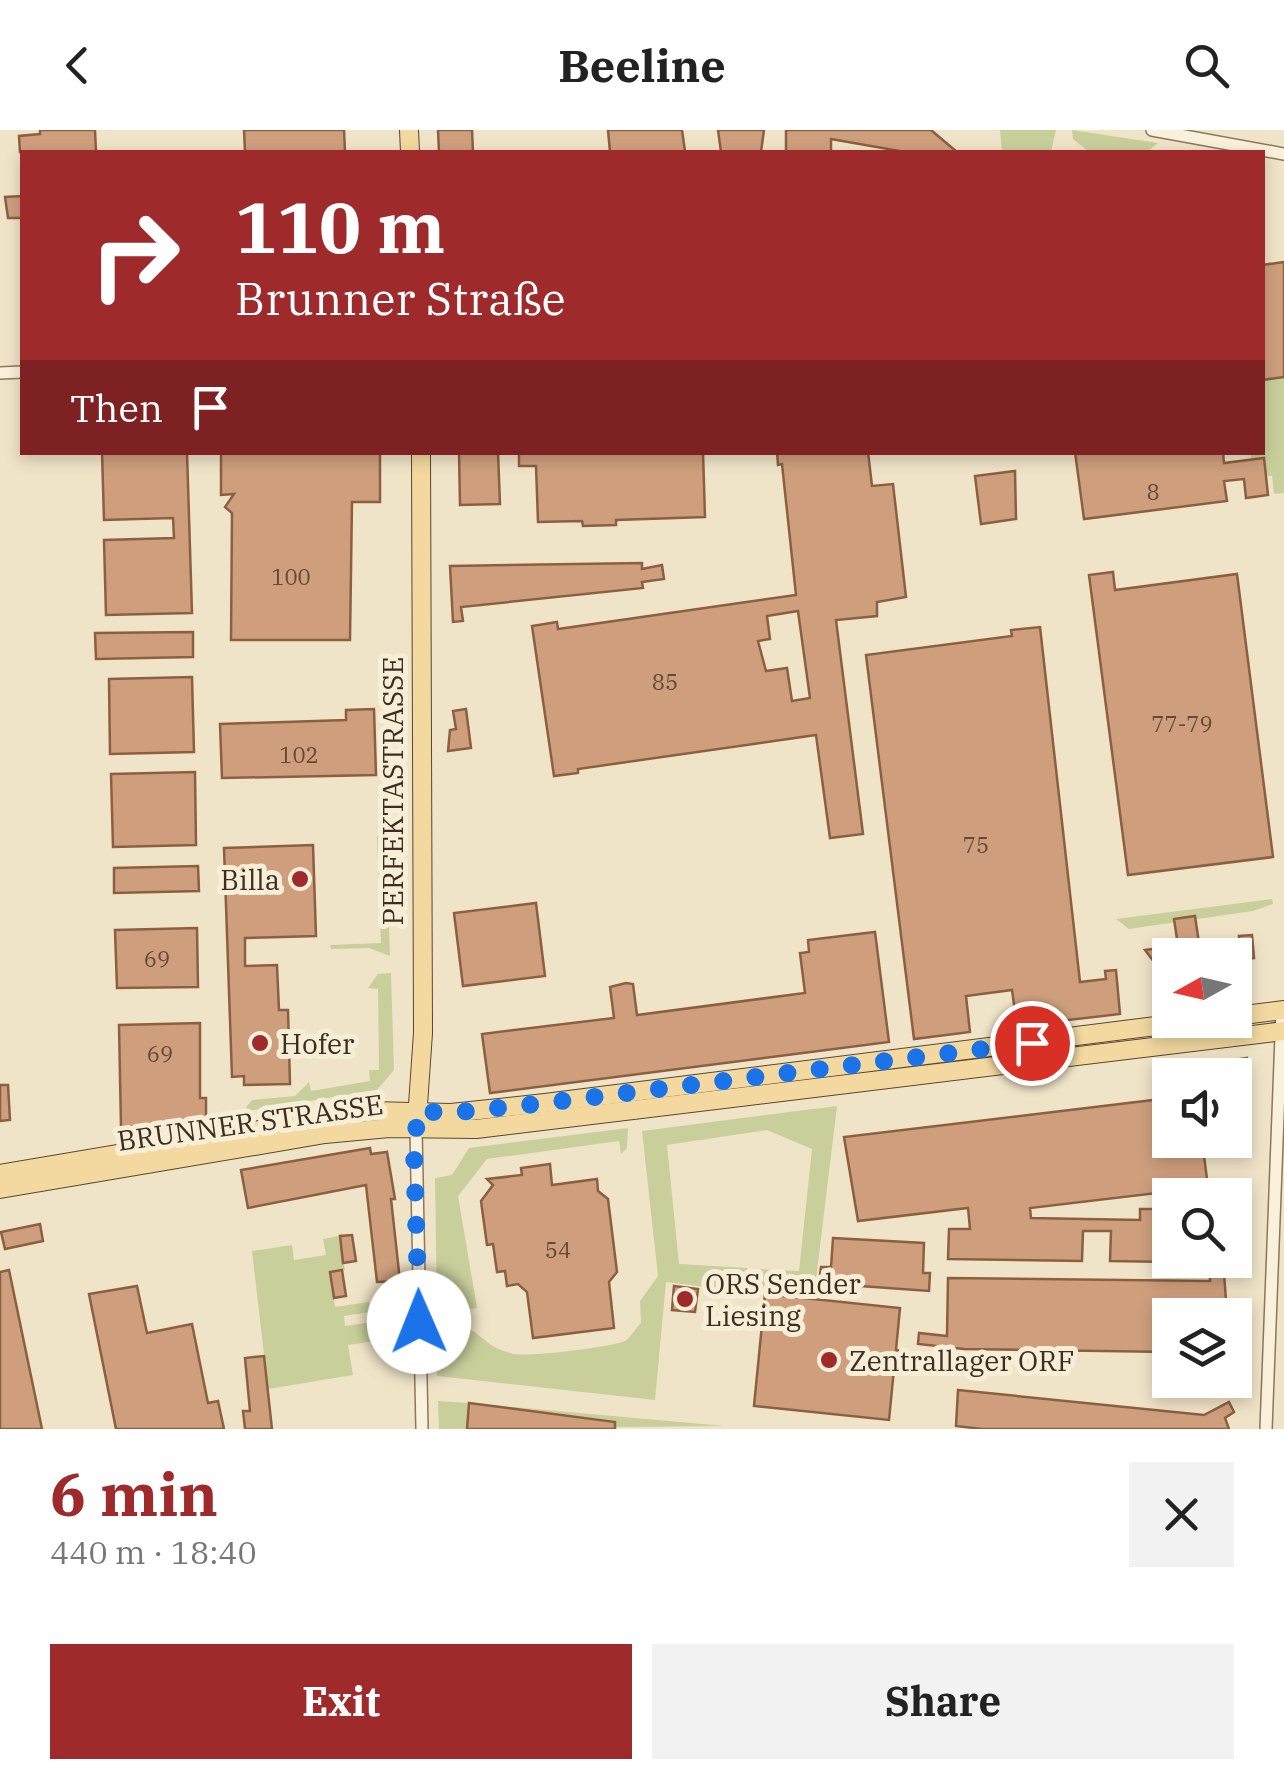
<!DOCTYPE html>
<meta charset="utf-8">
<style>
body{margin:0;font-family:"IBM Plex Serif",serif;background:#f2f2f2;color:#222;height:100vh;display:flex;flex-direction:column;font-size:38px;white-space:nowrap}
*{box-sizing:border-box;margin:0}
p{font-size:32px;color:#767676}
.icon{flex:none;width:55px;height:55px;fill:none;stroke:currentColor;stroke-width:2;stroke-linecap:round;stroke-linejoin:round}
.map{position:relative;height:1299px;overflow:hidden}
.side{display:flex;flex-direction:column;background:#fff;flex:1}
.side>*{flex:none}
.banner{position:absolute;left:20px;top:20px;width:1245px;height:305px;border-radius:0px;box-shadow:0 5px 15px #0003;background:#9e2a2b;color:#fff;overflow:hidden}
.needle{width:65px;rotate:262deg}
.controls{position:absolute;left:1152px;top:808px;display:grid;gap:20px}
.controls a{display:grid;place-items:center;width:100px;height:100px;border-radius:0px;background:#fff;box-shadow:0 5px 15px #0003;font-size:50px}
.pin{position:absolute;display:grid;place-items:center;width:85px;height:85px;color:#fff;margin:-42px;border:5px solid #fff;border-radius:50%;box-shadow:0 2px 10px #0007}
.me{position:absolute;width:110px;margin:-55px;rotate:359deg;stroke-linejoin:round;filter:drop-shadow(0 0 8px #0008)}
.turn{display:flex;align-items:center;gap:35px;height:210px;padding:0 50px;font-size:45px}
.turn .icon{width:130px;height:130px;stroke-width:2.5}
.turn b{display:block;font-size:70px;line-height:85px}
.then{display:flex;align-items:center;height:95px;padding:0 50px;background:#0003;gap:20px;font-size:38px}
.round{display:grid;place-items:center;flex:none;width:105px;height:105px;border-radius:0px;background:#f2f2f2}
.overview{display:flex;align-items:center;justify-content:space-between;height:170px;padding:0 50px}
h1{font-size:60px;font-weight:800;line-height:75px;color:#9e2a2b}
.action{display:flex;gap:20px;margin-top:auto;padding:20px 50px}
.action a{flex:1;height:115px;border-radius:0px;background:#9e2a2b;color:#fff;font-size:40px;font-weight:800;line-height:115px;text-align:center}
.action a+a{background:#f2f2f2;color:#222}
header{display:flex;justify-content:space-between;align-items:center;height:130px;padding:0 50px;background:#fff;font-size:45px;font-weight:800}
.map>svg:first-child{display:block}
.green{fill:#c9cf9b}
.building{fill:#cf9f7d;stroke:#8d5f41;stroke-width:2.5;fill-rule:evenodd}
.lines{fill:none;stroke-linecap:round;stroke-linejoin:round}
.minor-casing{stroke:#8d765c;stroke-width:14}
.primary-casing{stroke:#5b4430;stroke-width:20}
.minor{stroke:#faf1dc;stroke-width:11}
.primary{stroke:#f3d9a0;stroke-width:18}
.route{stroke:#1a73e8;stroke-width:18;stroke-dasharray:0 32.4}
.poi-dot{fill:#9e2a2b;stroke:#f7eed8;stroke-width:4}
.labels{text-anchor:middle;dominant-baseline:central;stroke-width:10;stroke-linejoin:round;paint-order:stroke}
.number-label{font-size:22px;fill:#624a37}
.street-label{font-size:28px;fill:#3d2e20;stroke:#f7eed8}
.poi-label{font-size:28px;fill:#3d2e20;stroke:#f7eed8;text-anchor:start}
</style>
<header><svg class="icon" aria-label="back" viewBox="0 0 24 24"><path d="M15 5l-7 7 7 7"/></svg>Beeline<svg class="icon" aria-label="search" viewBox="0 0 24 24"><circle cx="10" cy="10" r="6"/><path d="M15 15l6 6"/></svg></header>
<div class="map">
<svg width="1284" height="1299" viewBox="0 0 1284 1299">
<rect width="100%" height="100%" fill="#f0e4c8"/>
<!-- green -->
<g class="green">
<path d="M 1000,0 L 1056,0 L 1051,22 L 1002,22 Z"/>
<path d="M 1072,0 L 1158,13 L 1147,22 L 1089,22 L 1073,9 Z"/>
<path d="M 1284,247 L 1284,363 L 1274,364 L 1272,346 L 1266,346 L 1251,330 L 1251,323 L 1262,322 L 1263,250 Z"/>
<path d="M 381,699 L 386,699 L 390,826 L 369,818 L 331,819 L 330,815 L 381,813 L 377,707 Z"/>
<path d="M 1272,769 L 1273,774 L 1253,781 L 1129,799 L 1116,789 Z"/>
<path d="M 391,843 L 394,940 L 377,960 L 242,982 L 252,970 L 295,966 L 309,952 L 311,961 L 370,951 L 369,940 L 379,940 L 378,859 L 368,858 L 378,844 Z"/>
<path d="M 837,976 L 814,1166 L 756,1158 L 759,1139 L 799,1141 L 812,1019 L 767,1000 L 667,1015 L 679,1134 L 747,1138 L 745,1162 L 666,1152 L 655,1270 L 437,1246 L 436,1196 C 483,1190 475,1216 514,1224 C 528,1227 612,1217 625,1211 C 630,1208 636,1198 641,1193 L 640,1171 L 658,1146 L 642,1001 Z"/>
<path d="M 199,995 L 200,1003 L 146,1010 L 121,1009 L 121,997 Z"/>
<path d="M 628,998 L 627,1018 L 621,1024 L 619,1011 L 487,1029 L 458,1066 L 477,1178 L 437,1183 L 435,1048 L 452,1045 L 469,1018 Z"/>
<path d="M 339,1106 L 345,1140 L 330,1143 L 335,1177 L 369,1172 L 370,1182 L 344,1186 L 345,1196 L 372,1192 L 375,1211 L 348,1215 L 353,1245 L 268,1259 L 252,1121 L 292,1115 L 294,1130 L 326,1125 L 323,1109 Z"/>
<path d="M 438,1271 L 469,1273 L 724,1296 L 439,1299 Z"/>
</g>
<!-- building -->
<g class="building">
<path d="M 40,0 L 95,0 L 96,22 L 20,22 L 19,6 L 40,4 Z"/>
<path d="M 244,0 L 344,0 L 345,22 L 245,22 Z"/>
<path d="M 438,0 L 472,0 L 473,22 L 439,22 Z"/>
<path d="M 608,0 L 682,0 L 685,21 L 610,22 Z"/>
<path d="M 718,0 L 764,0 L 761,22 L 721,22 Z"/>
<path d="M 786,0 L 931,0 L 957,22 L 905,22 L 831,9 L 831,22 L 786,22 Z"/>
<path d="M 22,66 L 22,88 L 8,88 L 5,67 Z"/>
<path d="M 1284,132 L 1284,247 L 1262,250 L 1262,135 Z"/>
<path d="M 102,322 L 187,322 L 192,483 L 106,485 L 104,410 L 174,408 L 173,388 L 104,390 Z"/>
<path d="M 221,322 L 380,322 L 380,372 L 352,372 L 350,510 L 231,510 L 232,383 L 225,377 L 234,364 L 221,365 Z"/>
<path d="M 459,322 L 498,322 L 500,374 L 460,375 Z"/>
<path d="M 519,322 L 703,322 L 705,387 L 616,390 L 616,395 L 583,396 L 582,391 L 538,392 L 536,336 L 519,336 Z"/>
<path d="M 777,322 L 868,322 L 872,356 L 893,354 L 906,467 L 877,472 L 877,486 L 836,490 L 863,704 L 830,708 L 816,605 L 578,639 L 578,643 L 554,646 L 532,496 L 557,492 L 558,499 L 796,465 L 782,334 L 778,335 ZM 798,481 L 810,568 L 792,571 L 787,538 L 766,541 L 758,511 L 770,509 L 767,486 Z"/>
<path d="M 1075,322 L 1223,322 L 1224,333 L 1264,328 L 1268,365 L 1246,368 L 1244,349 L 1224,351 L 1227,371 L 1084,389 Z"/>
<path d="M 1015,341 L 1016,389 L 981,394 L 975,346 Z"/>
<path d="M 642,433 L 642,439 L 662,435 L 664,449 L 642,452 L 643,458 L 461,477 L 463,491 L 453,492 L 450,436 Z"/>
<path d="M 1113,442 L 1115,460 L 1237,444 L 1273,727 L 1128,745 L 1089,445 Z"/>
<path d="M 1040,497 L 1080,852 L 1106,849 L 1105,841 L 1116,840 L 1120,884 L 1017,896 L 1012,860 L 966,866 L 970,902 L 914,909 L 866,525 L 1012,506 L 1011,500 Z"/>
<path d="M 193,502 L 193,527 L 96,529 L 95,503 Z"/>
<path d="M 192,547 L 194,622 L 110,624 L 109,549 Z"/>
<path d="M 374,579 L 376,645 L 222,648 L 220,594 L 346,590 L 346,580 Z"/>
<path d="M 466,579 L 471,618 L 448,621 L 450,600 L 456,599 L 453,581 Z"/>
<path d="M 195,642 L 196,715 L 113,717 L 111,644 Z"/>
<path d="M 313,715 L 316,806 L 245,808 L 245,836 L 277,835 L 279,880 L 288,880 L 290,954 L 244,955 L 244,946 L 232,947 L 224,718 Z"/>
<path d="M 198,736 L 199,761 L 114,763 L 114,738 Z"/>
<path d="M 536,773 L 545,846 L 463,856 L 454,783 Z"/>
<path d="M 1195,786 L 1199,813 L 1218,810 L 1220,825 L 1170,825 L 1170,853 L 1145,820 L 1178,816 L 1174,789 Z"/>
<path d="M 197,798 L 198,857 L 117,858 L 115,800 Z"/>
<path d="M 875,802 L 889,912 L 490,963 L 482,904 L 614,888 L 610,857 L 626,853 L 633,854 L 637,885 L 805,863 L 800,823 L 809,822 L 808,810 Z"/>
<path d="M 1252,805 L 1254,828 L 1240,829 L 1239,806 Z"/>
<path d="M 200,893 L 200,968 L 206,968 L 206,994 L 121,997 L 119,895 Z"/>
<path d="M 1247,928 L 1250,942 L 1223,945 L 1221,932 Z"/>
<path d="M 0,955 L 8,955 L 10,990 L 0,991 Z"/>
<path d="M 1170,968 L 1170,1010 L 1202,1010 L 1208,1057 L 1030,1078 L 1031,1088 L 1140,1090 L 1140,1079 L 1170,1079 L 1170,1132 L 1110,1131 L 1111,1101 L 1083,1101 L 1082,1131 L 948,1129 L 949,1099 L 970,1099 L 968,1078 L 858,1091 L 844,1007 Z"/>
<path d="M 370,1018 L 371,1024 L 387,1022 L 395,1069 L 391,1069 L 400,1151 L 377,1152 L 366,1055 L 248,1078 L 241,1040 Z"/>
<path d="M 550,1034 L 552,1055 L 597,1049 L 598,1061 L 608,1069 L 617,1142 L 609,1152 L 614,1198 L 533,1208 L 527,1162 L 518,1154 L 507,1156 L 505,1141 L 497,1142 L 493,1114 L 487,1115 L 481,1071 L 493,1055 L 487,1049 L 522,1045 L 521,1038 Z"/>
<path d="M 40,1094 L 43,1111 L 5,1119 L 1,1102 Z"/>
<path d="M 352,1105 L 356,1131 L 343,1133 L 340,1106 Z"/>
<path d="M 833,1108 L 924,1113 L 923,1143 L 930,1143 L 929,1161 L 819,1153 L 821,1137 L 831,1137 Z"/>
<path d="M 1210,1130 L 1223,1130 L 1226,1170 L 1244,1170 L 1243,1185 L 1170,1185 L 1170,1222 L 964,1219 L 918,1214 L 919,1203 L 947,1206 L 948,1148 L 1210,1151 Z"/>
<path d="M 9,1140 L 42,1299 L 0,1299 L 0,1142 Z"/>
<path d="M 342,1140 L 346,1166 L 334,1168 L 330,1142 Z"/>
<path d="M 137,1156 L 147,1203 L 192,1194 L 208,1273 L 218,1271 L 224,1299 L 116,1299 L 89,1164 Z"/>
<path d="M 674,1156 L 698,1159 L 695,1182 L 672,1180 Z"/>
<path d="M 765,1164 L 900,1178 L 896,1220 L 901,1221 L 899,1240 L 894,1239 L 889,1290 L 754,1276 Z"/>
<path d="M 264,1226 L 272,1299 L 245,1299 L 243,1281 L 250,1281 L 245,1228 Z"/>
<path d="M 958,1260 L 1204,1285 L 1229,1272 L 1234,1282 L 1225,1288 L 1229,1299 L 982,1299 L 956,1296 Z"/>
<path d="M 469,1273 L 615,1292 L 615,1299 L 467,1299 Z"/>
</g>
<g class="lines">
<!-- minor casing -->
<g class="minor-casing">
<g id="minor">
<path d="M 1152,0 L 1284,24"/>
<path d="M 0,243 L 22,242"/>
<path d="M 416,1000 L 422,1299"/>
<path d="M 1266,1299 L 1282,880"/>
</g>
</g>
<!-- primary casing -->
<g class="primary-casing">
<g id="primary">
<path d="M 409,0 L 410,22"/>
<path d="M 1235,886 L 1284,880"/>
<path d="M 417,989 L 423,903 L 421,322"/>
<path d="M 0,1044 L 372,981 L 451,983 L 545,973 L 1203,890"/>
<path d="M 0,1059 L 325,1004 L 389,998 L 476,999 L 1284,901"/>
</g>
</g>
<!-- minor -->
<use href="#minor" class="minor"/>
<!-- primary -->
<use href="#primary" class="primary"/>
</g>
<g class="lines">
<!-- route -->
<path class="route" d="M 419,1192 L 414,1020 L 418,981 L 450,983 L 545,973 L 1032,913"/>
</g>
<!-- markers -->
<g class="poi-dot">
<circle cx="300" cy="749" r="10"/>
<circle cx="260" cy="913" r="10"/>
<circle cx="685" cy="1169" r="10"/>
<circle cx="829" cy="1230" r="10"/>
</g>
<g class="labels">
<!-- number labels -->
<g class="number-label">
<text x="1153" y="361">8</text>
<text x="291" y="446">100</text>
<text x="665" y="551">85</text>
<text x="1182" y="593">77-79</text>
<text x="299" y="624">102</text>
<text x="976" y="714">75</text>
<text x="157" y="828">69</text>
<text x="160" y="923">69</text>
<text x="558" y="1119">54</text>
</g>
<!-- street labels -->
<g class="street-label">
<text transform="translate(392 661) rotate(-90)">PERFEKTASTRASSE</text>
<text transform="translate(250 992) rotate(-8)">BRUNNER STRASSE</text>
</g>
<!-- poi labels -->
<g class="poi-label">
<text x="280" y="749" text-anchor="end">Billa</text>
<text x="280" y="913">Hofer</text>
<text x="705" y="1153">ORS Sender<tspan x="705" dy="32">Liesing</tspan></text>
<text x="849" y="1230">Zentrallager ORF</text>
</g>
</g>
</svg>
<div class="controls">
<a><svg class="needle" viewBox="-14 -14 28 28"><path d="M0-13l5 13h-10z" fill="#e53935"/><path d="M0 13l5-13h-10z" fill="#767676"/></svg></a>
<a><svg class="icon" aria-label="sound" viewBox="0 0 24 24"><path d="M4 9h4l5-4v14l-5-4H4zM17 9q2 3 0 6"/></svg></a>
<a><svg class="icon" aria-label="search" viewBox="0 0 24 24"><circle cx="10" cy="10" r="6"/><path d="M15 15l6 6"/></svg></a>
<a><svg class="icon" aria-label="layers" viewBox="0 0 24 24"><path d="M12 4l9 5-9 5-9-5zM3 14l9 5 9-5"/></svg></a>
</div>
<div class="pin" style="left:1032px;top:913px;background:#d93025"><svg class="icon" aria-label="arrive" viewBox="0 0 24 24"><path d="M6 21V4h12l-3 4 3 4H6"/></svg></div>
<svg class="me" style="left:419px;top:1192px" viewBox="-20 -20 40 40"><circle r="19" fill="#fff"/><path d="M0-13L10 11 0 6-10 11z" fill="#1a73e8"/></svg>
<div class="banner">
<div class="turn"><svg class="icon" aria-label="right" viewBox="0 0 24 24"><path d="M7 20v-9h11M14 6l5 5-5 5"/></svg><div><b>110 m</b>Brunner Straße</div></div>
<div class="then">Then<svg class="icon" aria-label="arrive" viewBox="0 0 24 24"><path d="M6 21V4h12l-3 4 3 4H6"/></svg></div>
</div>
</div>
<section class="side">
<div class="overview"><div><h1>6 min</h1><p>440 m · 18:40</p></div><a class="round"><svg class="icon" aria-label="close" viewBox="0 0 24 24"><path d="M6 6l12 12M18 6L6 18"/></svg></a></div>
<div class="action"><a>Exit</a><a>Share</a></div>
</section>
